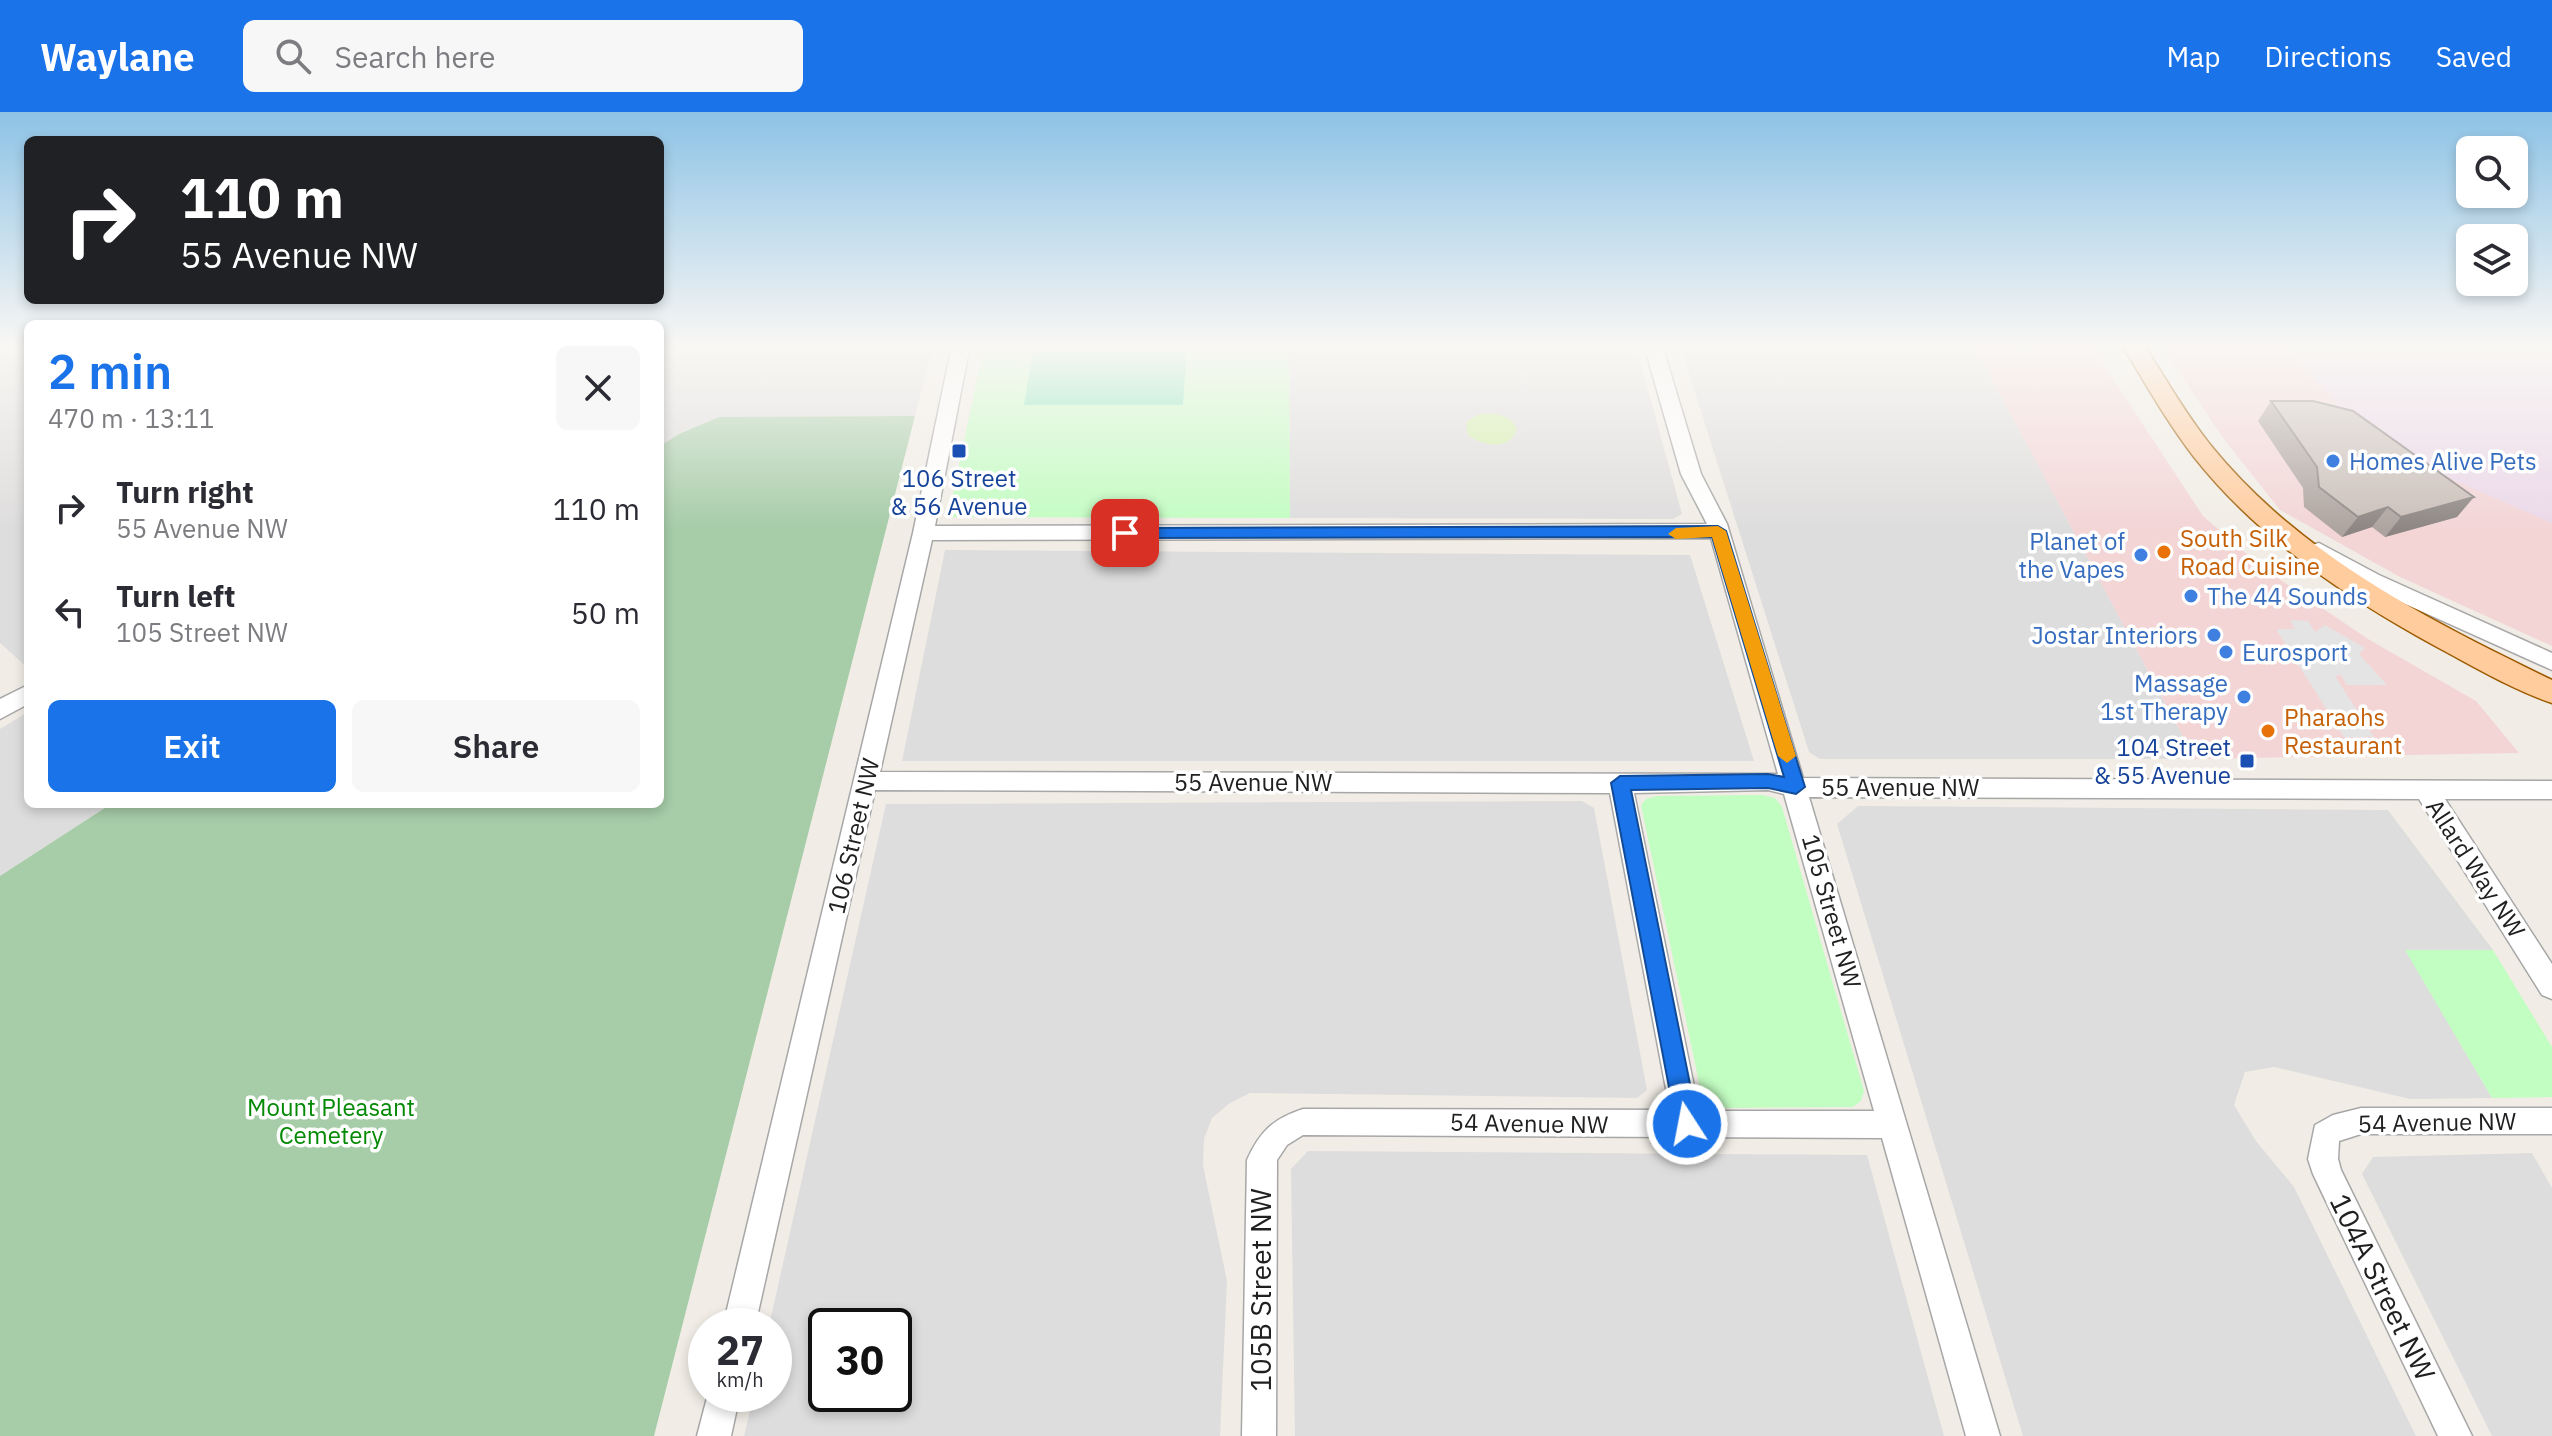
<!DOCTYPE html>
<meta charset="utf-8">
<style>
body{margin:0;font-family:"IBM Plex Sans",sans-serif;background:#f7f7f7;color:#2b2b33;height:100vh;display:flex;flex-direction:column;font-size:30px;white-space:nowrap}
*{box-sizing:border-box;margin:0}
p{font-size:26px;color:#7c7c81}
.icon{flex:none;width:44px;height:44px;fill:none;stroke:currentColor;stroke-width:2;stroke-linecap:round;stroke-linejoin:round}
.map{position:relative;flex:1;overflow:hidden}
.details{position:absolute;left:24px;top:208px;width:640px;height:488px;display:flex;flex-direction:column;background:#fff;border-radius:12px;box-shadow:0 4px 12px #0003}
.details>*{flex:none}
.hud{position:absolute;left:24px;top:24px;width:640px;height:168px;border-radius:12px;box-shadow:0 4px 12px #0003;background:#202124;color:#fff;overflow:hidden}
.controls{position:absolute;left:2456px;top:24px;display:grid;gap:16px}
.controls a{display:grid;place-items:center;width:72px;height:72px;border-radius:12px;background:#fff;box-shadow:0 4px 12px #0003;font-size:40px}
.speed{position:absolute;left:688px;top:1196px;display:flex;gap:16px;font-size:40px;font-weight:700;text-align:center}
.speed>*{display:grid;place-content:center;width:104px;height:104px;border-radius:50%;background:#fff;box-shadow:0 4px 12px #0003;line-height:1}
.speed small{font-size:20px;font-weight:400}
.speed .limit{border:4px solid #111;border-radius:12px;background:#fff;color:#111}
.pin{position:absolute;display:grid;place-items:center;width:68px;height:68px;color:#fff;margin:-34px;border-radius:16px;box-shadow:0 4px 12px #0006}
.me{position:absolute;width:88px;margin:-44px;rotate:349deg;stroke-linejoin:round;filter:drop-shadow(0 0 6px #0008)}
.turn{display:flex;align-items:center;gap:28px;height:168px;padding:0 24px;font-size:36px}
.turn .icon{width:104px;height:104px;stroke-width:2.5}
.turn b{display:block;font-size:56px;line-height:68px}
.round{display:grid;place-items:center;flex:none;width:84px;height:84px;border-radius:12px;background:#f7f7f7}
.overview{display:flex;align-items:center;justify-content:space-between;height:136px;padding:0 24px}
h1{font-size:48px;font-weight:600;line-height:60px;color:#1a73e8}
.action{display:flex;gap:16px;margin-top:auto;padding:16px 24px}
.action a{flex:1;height:92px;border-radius:12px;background:#1a73e8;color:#fff;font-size:32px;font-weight:600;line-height:92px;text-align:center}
.action a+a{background:#f7f7f7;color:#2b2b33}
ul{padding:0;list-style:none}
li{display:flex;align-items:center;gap:24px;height:104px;padding:0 24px}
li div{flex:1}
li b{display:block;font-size:30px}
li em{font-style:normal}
header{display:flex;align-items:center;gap:48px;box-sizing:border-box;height:112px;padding:0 40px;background:#1a73e8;color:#fff}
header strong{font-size:38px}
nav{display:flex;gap:44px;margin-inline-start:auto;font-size:28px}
.search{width:560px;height:72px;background:#f7f7f7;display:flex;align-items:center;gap:20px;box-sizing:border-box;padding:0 28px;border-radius:12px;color:#7c7c81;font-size:30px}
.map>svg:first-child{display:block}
.residential{fill:#dedddd;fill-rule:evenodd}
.commercial{fill:#f3d5d6}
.industrial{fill:#ebd8e9}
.grass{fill:#d2efa9}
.cemetery{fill:#a6cca8}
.park{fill:#c2fdc1}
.pitch{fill:#7fe6b5}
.parking{fill:#e4e4e4}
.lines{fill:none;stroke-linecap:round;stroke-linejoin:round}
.minor-casing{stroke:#a7a7a7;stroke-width:3}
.major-casing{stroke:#9d5b00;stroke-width:3}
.minor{fill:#fff;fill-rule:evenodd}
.major{fill:#ffcc9e;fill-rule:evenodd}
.wall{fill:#aea49f}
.shaded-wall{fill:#8d8682}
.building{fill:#cabfb9;stroke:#8d8682;stroke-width:2}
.route{fill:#1a73e8;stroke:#114b97;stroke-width:2}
.slow{fill:#f59e0b}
.transit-dot{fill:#1a4fb4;stroke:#fff;stroke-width:3}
.shop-dot{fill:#3f7fe0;stroke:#fff;stroke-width:3}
.food-dot{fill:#e8710a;stroke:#fff;stroke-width:3}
.labels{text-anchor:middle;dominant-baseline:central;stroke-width:7;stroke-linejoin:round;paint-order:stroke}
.shop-label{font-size:24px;fill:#366cbe;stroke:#fff;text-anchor:start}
.transit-label{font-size:24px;fill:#164399;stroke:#fff}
.food-label{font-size:24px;fill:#c56008;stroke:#fff;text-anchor:start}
.street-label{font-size:24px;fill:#202020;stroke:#fff}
.park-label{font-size:24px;fill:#048904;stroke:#fff}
.near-street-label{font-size:28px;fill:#202020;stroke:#fff}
</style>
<header>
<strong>Waylane</strong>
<div class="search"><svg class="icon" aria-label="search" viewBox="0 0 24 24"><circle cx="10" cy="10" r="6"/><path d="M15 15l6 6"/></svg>Search here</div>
<nav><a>Map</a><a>Directions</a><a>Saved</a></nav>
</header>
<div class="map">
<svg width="2552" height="1324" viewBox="0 0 2552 1324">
<rect width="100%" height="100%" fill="#f1ede6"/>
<!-- residential -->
<g class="residential">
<path d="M 0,233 L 28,233 L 28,556 L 0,531 Z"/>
<path d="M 660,233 L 933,233 L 915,304 L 719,305 L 679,322 L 660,334 Z"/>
<path d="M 1680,233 L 1974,233 L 2195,647 L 1820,647 L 1809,640 Z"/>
<path d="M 1289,238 L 1637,238 L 1682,402 L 1673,407 L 1290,406 Z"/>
<path d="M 945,438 L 1690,443 L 1754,649 L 902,649 Z"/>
<path d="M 28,600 L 28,692 L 111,692 L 0,764 L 0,617 Z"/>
<path d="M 1582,689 L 1594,696 L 1647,978 L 1637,986 L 1250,981 L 1230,991 L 1212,1006 L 1204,1027 L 1203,1053 L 1227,1169 L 1220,1324 L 744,1324 L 754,1282 L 774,1282 L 774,1214 L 769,1214 L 886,692 ZM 894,1214 L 894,1282 L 826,1282 L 826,1214 Z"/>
<path d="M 1858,694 L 2388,698 L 2493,838 L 2406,838 L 2492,986 L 2410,987 L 2274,955 L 2245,960 L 2234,993 L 2256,1029 L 2294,1075 L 2416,1324 L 2023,1324 L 1837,712 Z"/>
<path d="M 1308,1039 L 1867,1043 L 1944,1324 L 1295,1324 L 1291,1057 Z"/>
<path d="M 2532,1041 L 2552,1076 L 2552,1324 L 2492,1324 L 2362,1062 L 2373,1045 Z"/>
</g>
<!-- commercial -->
<g class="commercial">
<path d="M 1974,233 L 2091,233 L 2203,404 L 2263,456 L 2368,527 L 2476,589 L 2519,641 L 2195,647 Z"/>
<path d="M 2161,233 L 2284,233 L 2350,308 L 2552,411 L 2552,534 L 2400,465 L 2280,398 L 2223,326 Z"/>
</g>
<!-- industrial -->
<path class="industrial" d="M 2284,233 L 2552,233 L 2552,411 L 2412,350 L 2350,308 Z"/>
<!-- grass -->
<path class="grass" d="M 1489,301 C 1501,302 1511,305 1517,317 C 1511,339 1483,334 1468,323 L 1466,310 L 1479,302 Z"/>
<!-- cemetery -->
<path class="cemetery" d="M 915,304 L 654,1324 L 0,1324 L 0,764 L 111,692 L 660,692 L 660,334 L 679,322 L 719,305 Z"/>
<!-- park -->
<g class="park">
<path d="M 984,233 L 1635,233 L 1637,238 L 1289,238 L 1290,406 L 952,405 L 949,401 Z"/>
<path d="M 1762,683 L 1775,686 L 1782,695 L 1864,979 L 1861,989 L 1853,995 L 1721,996 L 1709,991 L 1701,980 L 1641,693 L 1646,687 L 1657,684 Z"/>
<path d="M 2405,838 L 2493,838 L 2552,935 L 2552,985 L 2492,986 Z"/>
</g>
<!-- pitch -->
<path class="pitch" d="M 1034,233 L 1187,233 L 1183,293 L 1024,293 Z"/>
<!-- parking -->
<path class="parking" d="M 2290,508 L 2308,509 L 2315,520 L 2325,513 L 2365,536 L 2359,542 L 2387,573 L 2347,573 L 2341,563 L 2335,564 L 2374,625 L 2344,625 L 2276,517 L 2295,517 Z"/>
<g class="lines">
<!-- minor casing -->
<g class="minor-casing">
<g id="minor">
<path d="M 952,233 L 970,233 L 935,414 L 1707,412 L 1681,362 L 1644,233 L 1662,233 L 1701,362 L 1727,412 L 1803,666 L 2552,669 L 2552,687 L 2445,687 L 2552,852 L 2552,887 L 2542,883 L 2419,687 L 1809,685 L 2000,1324 L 1966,1324 L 1882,1026 L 1303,1023 L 1287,1033 L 1277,1048 L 1276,1324 L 1242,1324 L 1247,1048 C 1260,1019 1273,1007 1303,997 L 1670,998 L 1610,681 L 875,678 L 755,1214 L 723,1214 L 913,421 ZM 1711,426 L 1778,662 L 880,660 L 932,428 ZM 1768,678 L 1784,682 L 1874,999 L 1699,999 L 1634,681 Z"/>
<path d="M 2319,431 L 2379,463 L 2552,541 L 2552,558 L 2363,473 L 2312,443 L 2309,438 L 2312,433 Z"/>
<path d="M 28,573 L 28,592 L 0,607 L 0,587 Z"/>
<path d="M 2361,996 L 2552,996 L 2552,1022 L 2361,1022 L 2339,1029 L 2338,1047 L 2341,1058 L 2472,1324 L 2438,1324 L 2313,1062 L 2308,1047 L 2315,1013 L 2333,1003 Z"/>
<path d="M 708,1282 L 740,1282 L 731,1324 L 697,1324 Z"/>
</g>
</g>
<!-- major casing -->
<g class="major-casing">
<path id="major" d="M 2122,233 L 2144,233 C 2166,267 2186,303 2212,335 C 2301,444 2428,508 2552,568 L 2552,591 C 2513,578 2473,554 2437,535 C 2346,485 2259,427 2194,345 C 2167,310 2145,271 2122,233 Z"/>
</g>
<!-- minor -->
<use href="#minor" class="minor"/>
<!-- major -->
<use href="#major" class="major"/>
</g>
<!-- wall -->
<g class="wall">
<path d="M 2002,233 L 2060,233 L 2059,235 L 2004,237 Z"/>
<path d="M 2271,289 L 2457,405 L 2385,425 L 2372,415 L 2342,425 L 2304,395 L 2303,376 L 2258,309 Z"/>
</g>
<!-- shaded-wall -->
<g class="shaded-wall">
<path d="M 2474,385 L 2457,405 L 2385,425 L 2401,405 Z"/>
<path d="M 2388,395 L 2372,415 L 2342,425 L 2358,405 Z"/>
</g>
<!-- building -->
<path class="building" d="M 2271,289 L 2313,289 L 2353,299 L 2474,385 L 2401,405 L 2388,395 L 2358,405 L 2319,375 L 2317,355 Z"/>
<!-- sky -->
<linearGradient id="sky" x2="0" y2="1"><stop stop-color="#8dc3e6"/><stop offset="0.56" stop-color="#f9f7f4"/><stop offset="1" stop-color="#f9f7f4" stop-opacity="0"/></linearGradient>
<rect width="2552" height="418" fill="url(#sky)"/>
<!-- route -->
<path class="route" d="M 1718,414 L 1726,419 L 1805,675 L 1796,682 L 1768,676 L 1631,678 L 1698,1012 L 1695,1020 L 1687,1023 L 1679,1020 L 1676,1012 L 1611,671 L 1620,664 L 1768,662 L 1784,665 L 1712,425 L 1125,426 L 1118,421 L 1125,416 Z"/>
<!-- slow -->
<path class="slow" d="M 1718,414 L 1726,419 L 1796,644 L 1787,651 L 1778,644 L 1712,425 L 1676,427 L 1668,422 L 1676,416 Z"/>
<!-- markers -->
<g class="transit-dot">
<rect x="951" y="331" width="16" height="16" rx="4"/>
<rect x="2239" y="641" width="16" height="16" rx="4"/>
</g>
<g class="shop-dot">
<circle cx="2333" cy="349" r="8"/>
<circle cx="2141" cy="443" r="8"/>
<circle cx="2191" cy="484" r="8"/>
<circle cx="2214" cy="523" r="8"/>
<circle cx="2226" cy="540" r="8"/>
<circle cx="2244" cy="585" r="8"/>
</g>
<g class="food-dot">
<circle cx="2164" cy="440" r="8"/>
<circle cx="2268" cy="619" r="8"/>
</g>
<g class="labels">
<!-- shop labels -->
<g class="shop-label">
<text x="2349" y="349">Homes Alive Pets</text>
<text x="2125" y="429" text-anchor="end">Planet of<tspan x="2125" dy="28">the Vapes</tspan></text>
<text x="2207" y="484">The 44 Sounds</text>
<text x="2198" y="523" text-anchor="end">Jostar Interiors</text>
<text x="2242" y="540">Eurosport</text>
<text x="2228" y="571" text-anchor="end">Massage<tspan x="2228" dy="28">1st Therapy</tspan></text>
</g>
<!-- transit labels -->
<g class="transit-label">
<text x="959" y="366">106 Street<tspan x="959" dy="28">&amp; 56 Avenue</tspan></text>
<text x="2231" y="635" text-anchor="end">104 Street<tspan x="2231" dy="28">&amp; 55 Avenue</tspan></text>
</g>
<!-- food labels -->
<g class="food-label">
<text x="2180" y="426">South Silk<tspan x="2180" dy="28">Road Cuisine</tspan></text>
<text x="2284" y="605">Pharaohs<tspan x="2284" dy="28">Restaurant</tspan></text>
</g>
<!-- street labels -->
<g class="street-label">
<text x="1253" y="670">55 Avenue NW</text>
<text x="1900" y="675">55 Avenue NW</text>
<text transform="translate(853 724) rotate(-77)">106 Street NW</text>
<text transform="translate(2476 756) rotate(57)">Allard Way NW</text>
<text transform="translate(1832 799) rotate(74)">105 Street NW</text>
<text transform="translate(2437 1010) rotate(-1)">54 Avenue NW</text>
<text transform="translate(1529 1011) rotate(1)">54 Avenue NW</text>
</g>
<!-- park labels -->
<g class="park-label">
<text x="331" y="995">Mount Pleasant<tspan x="331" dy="28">Cemetery</tspan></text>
</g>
<!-- near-street labels -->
<g class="near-street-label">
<text transform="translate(2383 1175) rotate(64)">104A Street NW</text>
<text transform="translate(1260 1178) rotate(-90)">105B Street NW</text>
</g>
</g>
</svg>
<div class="controls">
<a><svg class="icon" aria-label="search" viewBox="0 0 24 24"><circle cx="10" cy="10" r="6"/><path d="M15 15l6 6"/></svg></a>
<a><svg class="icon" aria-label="layers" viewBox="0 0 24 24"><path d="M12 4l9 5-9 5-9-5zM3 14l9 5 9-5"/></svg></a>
</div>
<div class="speed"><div>27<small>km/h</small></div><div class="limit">30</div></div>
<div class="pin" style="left:1125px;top:421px;background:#d93025"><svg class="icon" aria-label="arrive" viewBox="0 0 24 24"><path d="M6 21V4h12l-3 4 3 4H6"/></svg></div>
<svg class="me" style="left:1687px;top:1012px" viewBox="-20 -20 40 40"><circle r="17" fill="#1a73e8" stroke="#fff" stroke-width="3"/><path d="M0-11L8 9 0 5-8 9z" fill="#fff"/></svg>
<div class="hud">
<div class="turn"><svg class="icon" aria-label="right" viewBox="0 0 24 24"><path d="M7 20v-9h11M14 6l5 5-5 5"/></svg><div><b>110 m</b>55 Avenue NW</div></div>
</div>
<section class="details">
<div class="overview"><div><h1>2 min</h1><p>470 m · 13:11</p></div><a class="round"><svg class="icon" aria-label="close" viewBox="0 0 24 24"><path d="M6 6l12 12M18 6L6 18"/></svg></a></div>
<ul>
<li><svg class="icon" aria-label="right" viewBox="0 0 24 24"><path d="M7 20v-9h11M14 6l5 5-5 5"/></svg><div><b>Turn right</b><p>55 Avenue NW</p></div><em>110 m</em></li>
<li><svg class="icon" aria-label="left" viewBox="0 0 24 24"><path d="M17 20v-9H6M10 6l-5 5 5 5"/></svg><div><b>Turn left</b><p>105 Street NW</p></div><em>50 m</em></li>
</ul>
<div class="action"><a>Exit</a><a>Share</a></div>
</section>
</div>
